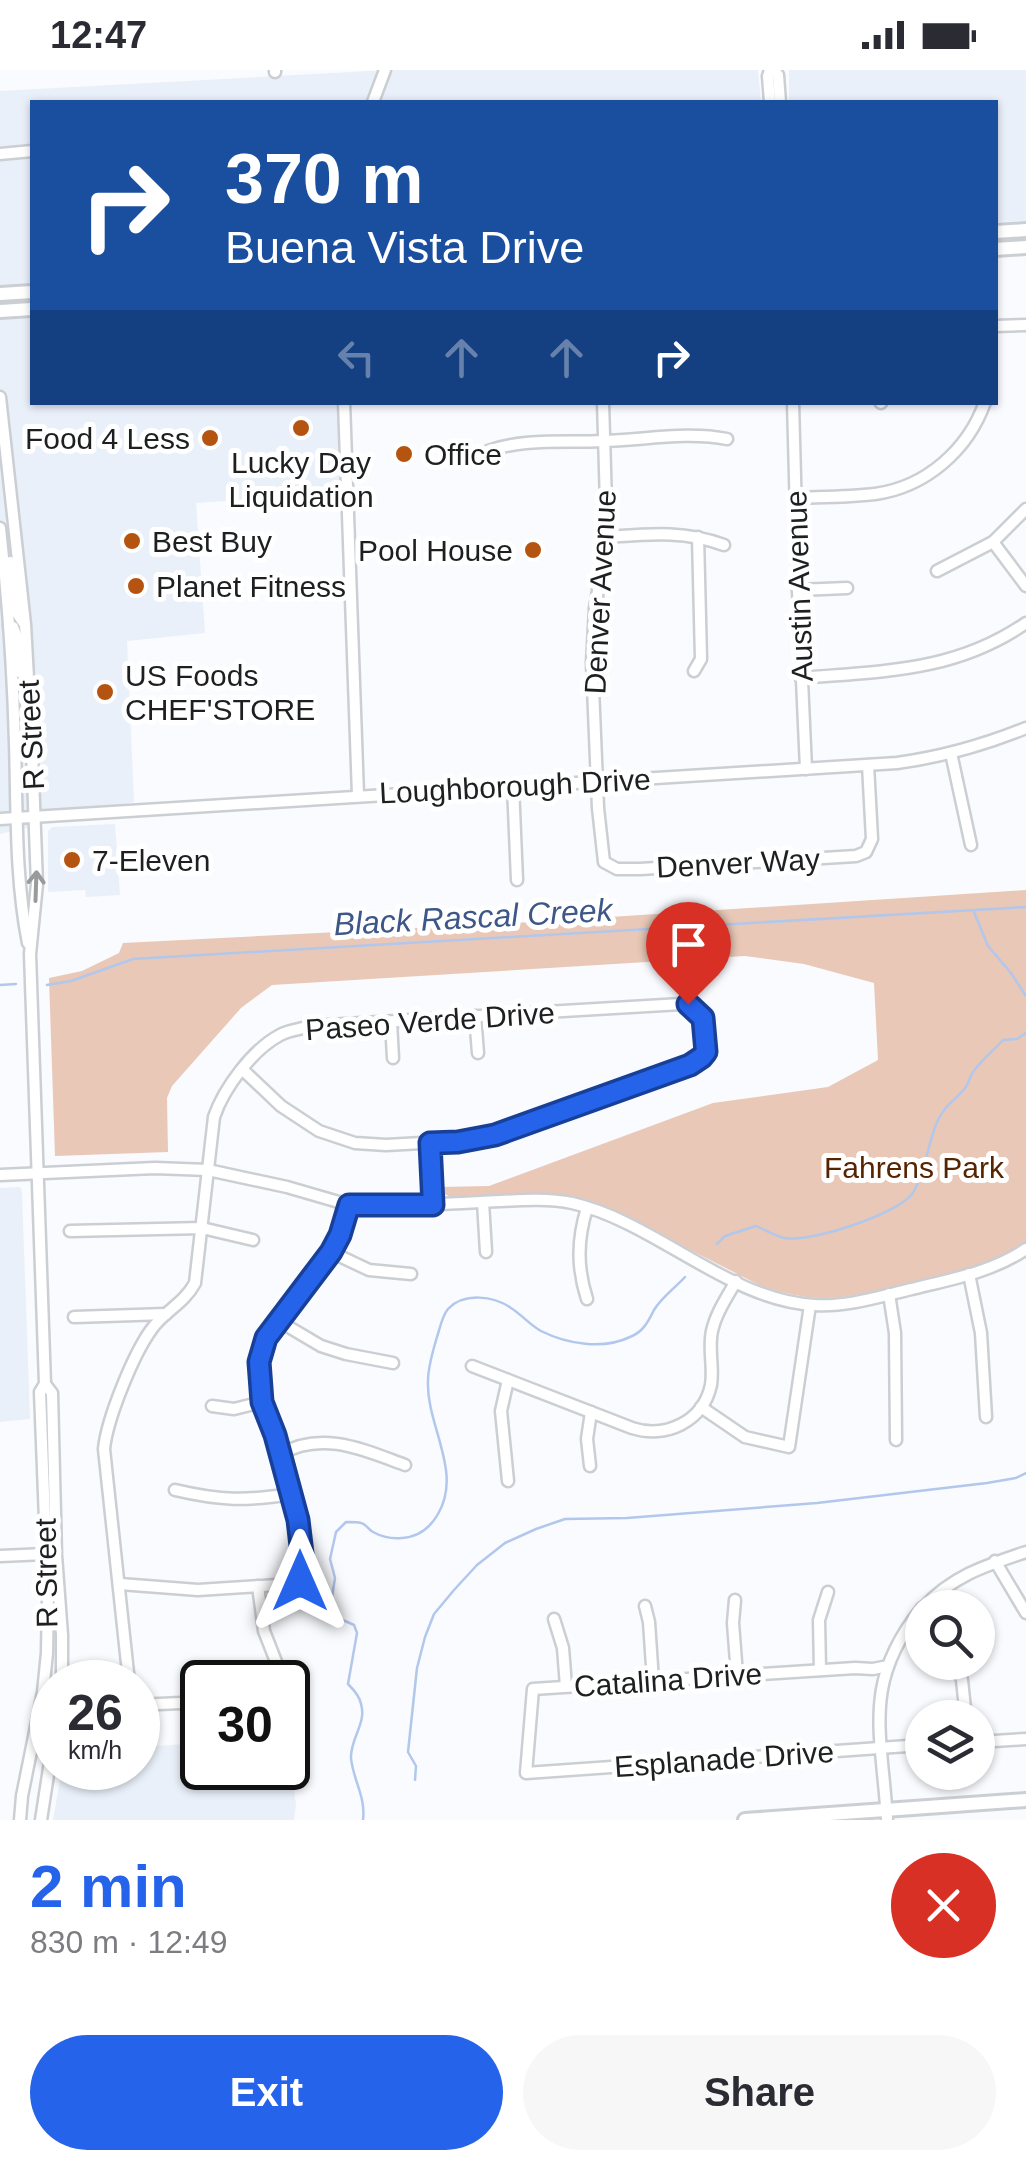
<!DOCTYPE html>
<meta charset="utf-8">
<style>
body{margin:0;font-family:Helvetica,sans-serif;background:#f7f7f7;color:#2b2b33;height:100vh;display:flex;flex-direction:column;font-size:38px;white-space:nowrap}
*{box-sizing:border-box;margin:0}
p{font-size:32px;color:#7c7c81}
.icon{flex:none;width:55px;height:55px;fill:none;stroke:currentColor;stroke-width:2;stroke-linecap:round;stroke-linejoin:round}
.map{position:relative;height:1750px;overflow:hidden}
.details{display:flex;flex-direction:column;background:#fff;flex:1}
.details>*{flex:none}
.top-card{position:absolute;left:30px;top:30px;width:968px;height:305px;border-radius:0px;box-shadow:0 2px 8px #0004;background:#1a4fa0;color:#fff;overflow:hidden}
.buttons{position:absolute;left:905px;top:1520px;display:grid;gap:20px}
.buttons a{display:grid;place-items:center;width:90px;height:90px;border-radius:50%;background:#fff;box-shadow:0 2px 8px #0004;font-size:50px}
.speed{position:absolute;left:30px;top:1590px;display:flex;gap:20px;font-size:50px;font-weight:700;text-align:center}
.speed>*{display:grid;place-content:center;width:130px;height:130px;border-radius:50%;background:#fff;box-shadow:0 2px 8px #0004;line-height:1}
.speed small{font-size:25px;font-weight:400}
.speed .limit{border:5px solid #111;border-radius:15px;background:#fff;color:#111}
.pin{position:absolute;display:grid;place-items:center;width:85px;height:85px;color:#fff;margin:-102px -42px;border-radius:50% 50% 50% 0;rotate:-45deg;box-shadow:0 0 10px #0007}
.pin .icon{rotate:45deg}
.me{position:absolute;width:110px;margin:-55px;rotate:0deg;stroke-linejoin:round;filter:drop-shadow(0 0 8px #0008)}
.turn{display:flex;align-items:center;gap:35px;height:210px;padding:0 30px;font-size:45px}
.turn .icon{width:130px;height:130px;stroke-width:2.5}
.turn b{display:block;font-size:70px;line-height:85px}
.lanes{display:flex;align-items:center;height:95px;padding:0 30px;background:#0003;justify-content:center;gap:50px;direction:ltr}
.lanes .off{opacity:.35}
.round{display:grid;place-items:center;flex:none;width:105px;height:105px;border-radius:52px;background:#f7f7f7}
.summary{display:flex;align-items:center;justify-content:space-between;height:170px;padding:0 30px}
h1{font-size:60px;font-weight:800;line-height:75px;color:#2563eb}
.primary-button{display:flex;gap:20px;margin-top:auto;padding:20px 30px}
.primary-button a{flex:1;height:115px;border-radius:60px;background:#2563eb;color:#fff;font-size:40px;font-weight:800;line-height:115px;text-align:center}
.primary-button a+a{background:#f7f7f7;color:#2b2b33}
.status{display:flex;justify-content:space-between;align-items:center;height:70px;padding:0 50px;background:#fff;direction:ltr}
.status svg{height:28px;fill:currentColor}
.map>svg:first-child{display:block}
.built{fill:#eaf0f9}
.green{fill:#e9c8b7}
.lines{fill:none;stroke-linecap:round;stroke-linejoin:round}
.stream{stroke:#b2c7ec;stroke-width:2.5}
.minor-casing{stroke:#cbced3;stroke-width:15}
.major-casing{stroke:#cbced3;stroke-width:18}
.minor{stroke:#fff;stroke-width:10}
.major{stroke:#fff;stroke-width:12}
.oneway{stroke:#999a9b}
.route-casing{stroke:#184099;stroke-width:25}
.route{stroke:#2563eb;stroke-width:18}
.poi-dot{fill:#b55410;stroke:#fff;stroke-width:4}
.labels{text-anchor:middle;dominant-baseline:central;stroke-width:10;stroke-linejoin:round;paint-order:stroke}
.poi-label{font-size:30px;fill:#1d1f20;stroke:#fff;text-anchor:start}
.street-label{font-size:30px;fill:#1d1f20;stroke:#fff}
.park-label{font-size:30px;fill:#572402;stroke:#fff}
.water-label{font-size:32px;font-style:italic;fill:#3c5788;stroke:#fff}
</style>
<div class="status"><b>12:47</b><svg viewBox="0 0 49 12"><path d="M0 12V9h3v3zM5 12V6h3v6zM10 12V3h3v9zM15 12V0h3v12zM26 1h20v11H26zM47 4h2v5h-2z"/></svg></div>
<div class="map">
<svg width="1026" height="1750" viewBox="0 0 1026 1750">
<rect width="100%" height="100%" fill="#f9fbfe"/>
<!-- built -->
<g class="built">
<path d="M 388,0 L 758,0 L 761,32 L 32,32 L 32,332 L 338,333 L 342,423 L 196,433 L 205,563 L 127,571 L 134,732 L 0,764 L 0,21 Z"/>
<path d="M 789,0 L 1026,0 L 1026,151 L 995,152 L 995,32 L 789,32 Z"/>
<path d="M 115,754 L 120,825 L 86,827 L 85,820 L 48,822 L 48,761 L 52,757 Z"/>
<path d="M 18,1117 L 21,1118 L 22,1123 L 30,1349 L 0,1352 L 0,1118 Z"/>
<path d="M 288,1672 L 296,1735 L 294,1750 L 53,1750 L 62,1698 L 138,1698 L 138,1677 L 202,1673 L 202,1698 L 288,1698 Z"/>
</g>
<!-- green -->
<path class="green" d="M 1026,820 L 1026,1173 C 987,1198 945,1205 901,1215 C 876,1220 850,1228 824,1228 C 803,1228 783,1223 763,1217 L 614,1141 L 584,1129 L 540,1123 L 451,1127 L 442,1123 L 441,1117 L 489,1116 L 713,1033 L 828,1017 L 878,990 L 874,913 L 804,894 L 745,886 L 272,915 L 241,938 L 172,1016 L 167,1028 L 168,1082 L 55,1086 L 49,908 L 82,901 L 119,883 L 123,873 L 533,852 Z"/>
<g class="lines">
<!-- stream -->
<g class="stream">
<path d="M 974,842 L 988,876 L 1011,903 L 1026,926"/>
<path d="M 0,915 L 16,914"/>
<path d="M 47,915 L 71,911 L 133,889 L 1026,837"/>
<path d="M 717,1174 L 725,1166 L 756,1156 C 765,1160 775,1166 784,1168 C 809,1173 896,1145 912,1124 C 924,1107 928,1073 937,1052 C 946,1033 954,1032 966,1017 C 969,1013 969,1008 972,1004 C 977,994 995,979 1003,970 L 1017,969 L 1026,963"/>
<path d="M 415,1710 L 416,1696 L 408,1682 L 417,1598 L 425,1567 L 434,1544 L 454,1520 L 477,1495 L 505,1473 L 536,1459 L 565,1449 L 627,1448 L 817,1433 L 987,1413 L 1016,1408 L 1026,1403"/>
<path d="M 363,1750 C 366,1727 353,1710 351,1688 C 350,1669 367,1653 361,1634 C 360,1627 353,1619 348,1614 L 357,1563 L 354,1555 L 334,1546 L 331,1533 L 335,1508 L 330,1489 L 336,1462 L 346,1452 C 348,1452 360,1452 361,1453 C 366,1454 369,1460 373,1462 C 382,1467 392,1469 402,1468 C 418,1467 430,1458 438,1444 C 463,1402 426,1355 428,1311 C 428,1296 433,1281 437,1267 C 440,1258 442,1246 448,1239 C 464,1222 494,1226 511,1238 C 522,1245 530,1255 541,1261 C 567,1274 603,1280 630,1267 C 643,1262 648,1252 654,1240 C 661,1228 676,1217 685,1207"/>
</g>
<!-- minor casing -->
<g class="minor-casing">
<g id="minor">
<path d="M 774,0 L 778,5 L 780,32"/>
<path d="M 275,2 L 275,0"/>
<path d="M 373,32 L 385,0"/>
<path d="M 770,32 L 768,6 L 770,0"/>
<path d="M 0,84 L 32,81"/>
<path d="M 995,256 L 1026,255"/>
<path d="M 0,327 L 25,554 L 32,680 L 37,814 L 30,884 L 45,1314 L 40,1322 L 48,1527 L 47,1583 L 43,1622 L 22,1726 L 20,1750"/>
<path d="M 344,332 L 358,725"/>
<path d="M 603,332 L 607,467 L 595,538 L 592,593 L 598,738 L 604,792 L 617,799 L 640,799 L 856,786 L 866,782 L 872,769 L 868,695"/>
<path d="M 793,332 L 798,520 L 806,699"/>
<path d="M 880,332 L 881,333"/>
<path d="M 488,381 C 524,368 566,373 603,371 C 644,370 687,361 727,369"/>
<path d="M 796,428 C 822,427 849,427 875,424 C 926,417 968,380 985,332"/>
<path d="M 0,458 C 8,529 13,601 15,673 C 17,739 15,808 28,873"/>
<path d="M 607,467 C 649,464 684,460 724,475"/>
<path d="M 993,472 L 1026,516"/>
<path d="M 10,492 L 15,540 L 23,552"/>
<path d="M 937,501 L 993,472 L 1026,439"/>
<path d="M 798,520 L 847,518"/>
<path d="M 9,556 L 13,557 L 18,571 L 21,603"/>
<path d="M 694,601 L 701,589 L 698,467"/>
<path d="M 801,608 C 883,601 955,602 1026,553"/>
<path d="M 951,683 L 971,775"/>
<path d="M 513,716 L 517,810"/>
<path d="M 0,749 L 897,693 C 942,687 984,675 1026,658"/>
<path d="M 475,946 L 478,983"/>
<path d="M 391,952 L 393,988"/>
<path d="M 430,1073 L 433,1135"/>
<path d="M 0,1105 L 155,1098 L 208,1100 L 287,1117 L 349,1135 L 367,1137 C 405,1136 443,1134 481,1132 C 510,1131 543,1127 572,1133 C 656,1152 729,1231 815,1235 C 848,1237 881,1226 912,1219 C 952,1209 992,1202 1026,1179"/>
<path d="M 483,1132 L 486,1182"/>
<path d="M 70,1161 L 202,1158 L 253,1170"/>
<path d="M 331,1182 L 369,1200 L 411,1204"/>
<path d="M 969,1204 L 981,1263 L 986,1347"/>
<path d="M 889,1224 L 895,1263 L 896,1370"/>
<path d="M 587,1229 C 577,1198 577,1170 587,1138"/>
<path d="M 74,1247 L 166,1244"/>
<path d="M 277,1250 L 321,1276 L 346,1284 L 393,1293"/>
<path d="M 472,1296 L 632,1358 C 665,1369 703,1352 711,1315 C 714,1297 708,1279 712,1261 C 716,1243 727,1227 736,1211"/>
<path d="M 45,1314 L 52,1323 L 56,1485 L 62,1565 L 62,1612"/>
<path d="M 212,1336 L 234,1339 L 262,1332"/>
<path d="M 701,1337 L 745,1367 L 789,1377 L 810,1235"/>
<path d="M 281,1384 C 322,1360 364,1380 405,1395"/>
<path d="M 590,1396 L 587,1369 L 591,1342"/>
<path d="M 508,1411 L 501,1341 L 508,1310"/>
<path d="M 175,1420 C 222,1431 245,1431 292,1424"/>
<path d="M 0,1486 L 46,1484"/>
<path d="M 995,1491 L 1026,1543"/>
<path d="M 120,1514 L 198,1520 L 292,1514 L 300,1511 L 305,1501 L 298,1450 L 275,1365 L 262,1332 L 259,1292 L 265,1268 L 331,1182 L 340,1165 L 349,1135"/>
<path d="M 258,1516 L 264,1561 L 284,1612"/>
<path d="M 735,1530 L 733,1553 L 737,1605"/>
<path d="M 645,1536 L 649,1552 L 653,1611"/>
<path d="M 923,1538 C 952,1506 987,1495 1026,1482"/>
<path d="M 554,1549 L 563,1578 L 566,1616"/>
<path d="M 956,1592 L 962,1610 L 966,1648"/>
<path d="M 888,1596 L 873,1599 L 855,1598 L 533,1619 L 526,1703 L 922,1675"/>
<path d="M 820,1600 L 819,1550 L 828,1522"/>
<path d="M 129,1612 L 104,1379 C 107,1349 133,1285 151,1260 C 164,1241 183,1235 195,1213 L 214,1047 C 224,1018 252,980 280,965 C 289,960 301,959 311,956 L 681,934 C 700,937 705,948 706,966 C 706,972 707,979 704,984 C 703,987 693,993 690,995 L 491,1066 L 458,1071 L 386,1075 L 355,1073 L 319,1061 L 281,1036 L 243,1000"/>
<path d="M 288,1624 L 288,1639"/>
<path d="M 138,1635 L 202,1632"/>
<path d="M 978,1672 L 1026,1669"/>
<path d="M 41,1750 L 52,1679"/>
<path d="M 887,1750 C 882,1663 861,1613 922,1538"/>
</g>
</g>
<!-- major casing -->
<g class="major-casing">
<g id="major">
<path d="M 995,162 L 1026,160"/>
<path d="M 995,179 L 1026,177"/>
<path d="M 0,224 L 32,222"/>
<path d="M 0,241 L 32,239"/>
<path d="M 745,1750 L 1026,1730"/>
</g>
</g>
<!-- minor -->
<use href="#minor" class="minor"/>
<!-- major -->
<use href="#major" class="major"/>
</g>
<!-- one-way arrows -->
<defs><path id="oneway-shaft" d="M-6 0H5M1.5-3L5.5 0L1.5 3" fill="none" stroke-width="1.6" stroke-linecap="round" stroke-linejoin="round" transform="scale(2.5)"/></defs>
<use class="oneway" href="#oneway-shaft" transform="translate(36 816) rotate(-88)"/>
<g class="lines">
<!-- route casing -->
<g class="route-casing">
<path id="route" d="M 300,1511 L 304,1501 L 298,1450 L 275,1365 L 262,1332 L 259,1292 L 266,1268 L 331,1182 L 340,1165 L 349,1135 L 433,1135 L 430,1073 L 458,1072 L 495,1065 L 690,995 L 702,987 L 706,982 L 703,948 L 688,934"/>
</g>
<!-- route -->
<use href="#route" class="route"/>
</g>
<!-- markers -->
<g class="poi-dot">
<circle cx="301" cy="358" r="10"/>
<circle cx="210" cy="368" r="10"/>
<circle cx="404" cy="384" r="10"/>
<circle cx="132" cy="471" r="10"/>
<circle cx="533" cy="480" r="10"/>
<circle cx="136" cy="516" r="10"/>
<circle cx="105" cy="622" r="10"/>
<circle cx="72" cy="790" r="10"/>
</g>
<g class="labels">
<!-- poi labels -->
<g class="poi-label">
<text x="190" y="368" text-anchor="end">Food 4 Less</text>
<text x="424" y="384">Office</text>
<text x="301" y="392" text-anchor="middle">Lucky Day<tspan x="301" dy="34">Liquidation</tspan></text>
<text x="152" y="471">Best Buy</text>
<text x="513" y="480" text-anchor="end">Pool House</text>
<text x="156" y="516">Planet Fitness</text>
<text x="125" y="605">US Foods<tspan x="125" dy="34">CHEF'STORE</tspan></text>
<text x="92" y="790">7-Eleven</text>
</g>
<!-- street labels -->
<g class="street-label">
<text transform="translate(799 516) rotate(-92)">Austin Avenue</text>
<text transform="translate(600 522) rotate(-87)">Denver Avenue</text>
<text transform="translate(31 665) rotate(-93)">R Street</text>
<text transform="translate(515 716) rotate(-3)">Loughborough Drive</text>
<text transform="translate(738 793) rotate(-3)">Denver Way</text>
<text transform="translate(430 951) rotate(-4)">Paseo Verde Drive</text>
<text transform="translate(46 1503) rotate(-91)">R Street</text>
<text transform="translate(668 1610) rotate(-4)">Catalina Drive</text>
<text transform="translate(724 1689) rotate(-4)">Esplanade Drive</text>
</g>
<!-- park labels -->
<g class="park-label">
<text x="914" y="1097">Fahrens Park</text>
</g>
<!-- water labels -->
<g class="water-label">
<text transform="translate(473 847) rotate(-3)">Black Rascal Creek</text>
</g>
</g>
</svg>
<div class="buttons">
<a><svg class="icon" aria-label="search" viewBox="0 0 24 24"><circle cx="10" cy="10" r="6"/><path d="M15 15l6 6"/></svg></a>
<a><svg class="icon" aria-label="layers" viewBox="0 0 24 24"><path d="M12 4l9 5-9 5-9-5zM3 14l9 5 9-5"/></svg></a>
</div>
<div class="speed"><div>26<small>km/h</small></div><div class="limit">30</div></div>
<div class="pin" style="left:688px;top:934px;background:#d93025"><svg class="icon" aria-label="arrive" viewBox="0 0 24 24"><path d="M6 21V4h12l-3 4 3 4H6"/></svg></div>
<svg class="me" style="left:300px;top:1511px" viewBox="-20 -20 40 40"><path d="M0-17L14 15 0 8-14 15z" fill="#2563eb" stroke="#fff" stroke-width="4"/></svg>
<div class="top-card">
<div class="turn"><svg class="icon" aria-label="right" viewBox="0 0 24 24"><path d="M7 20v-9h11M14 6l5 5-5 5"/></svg><div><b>370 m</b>Buena Vista Drive</div></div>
<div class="lanes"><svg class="icon off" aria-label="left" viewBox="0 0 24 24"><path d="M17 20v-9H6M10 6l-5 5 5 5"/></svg><svg class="icon off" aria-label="ahead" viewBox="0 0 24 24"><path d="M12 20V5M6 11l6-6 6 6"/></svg><svg class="icon off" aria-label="ahead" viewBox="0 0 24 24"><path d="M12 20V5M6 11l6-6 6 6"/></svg><svg class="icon" aria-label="right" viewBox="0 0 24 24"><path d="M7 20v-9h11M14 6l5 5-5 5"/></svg></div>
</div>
</div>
<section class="details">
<div class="summary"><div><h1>2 min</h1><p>830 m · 12:49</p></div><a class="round" style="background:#d93025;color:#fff"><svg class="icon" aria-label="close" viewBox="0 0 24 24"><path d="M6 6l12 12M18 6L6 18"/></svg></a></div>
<div class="primary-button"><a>Exit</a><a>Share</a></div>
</section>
